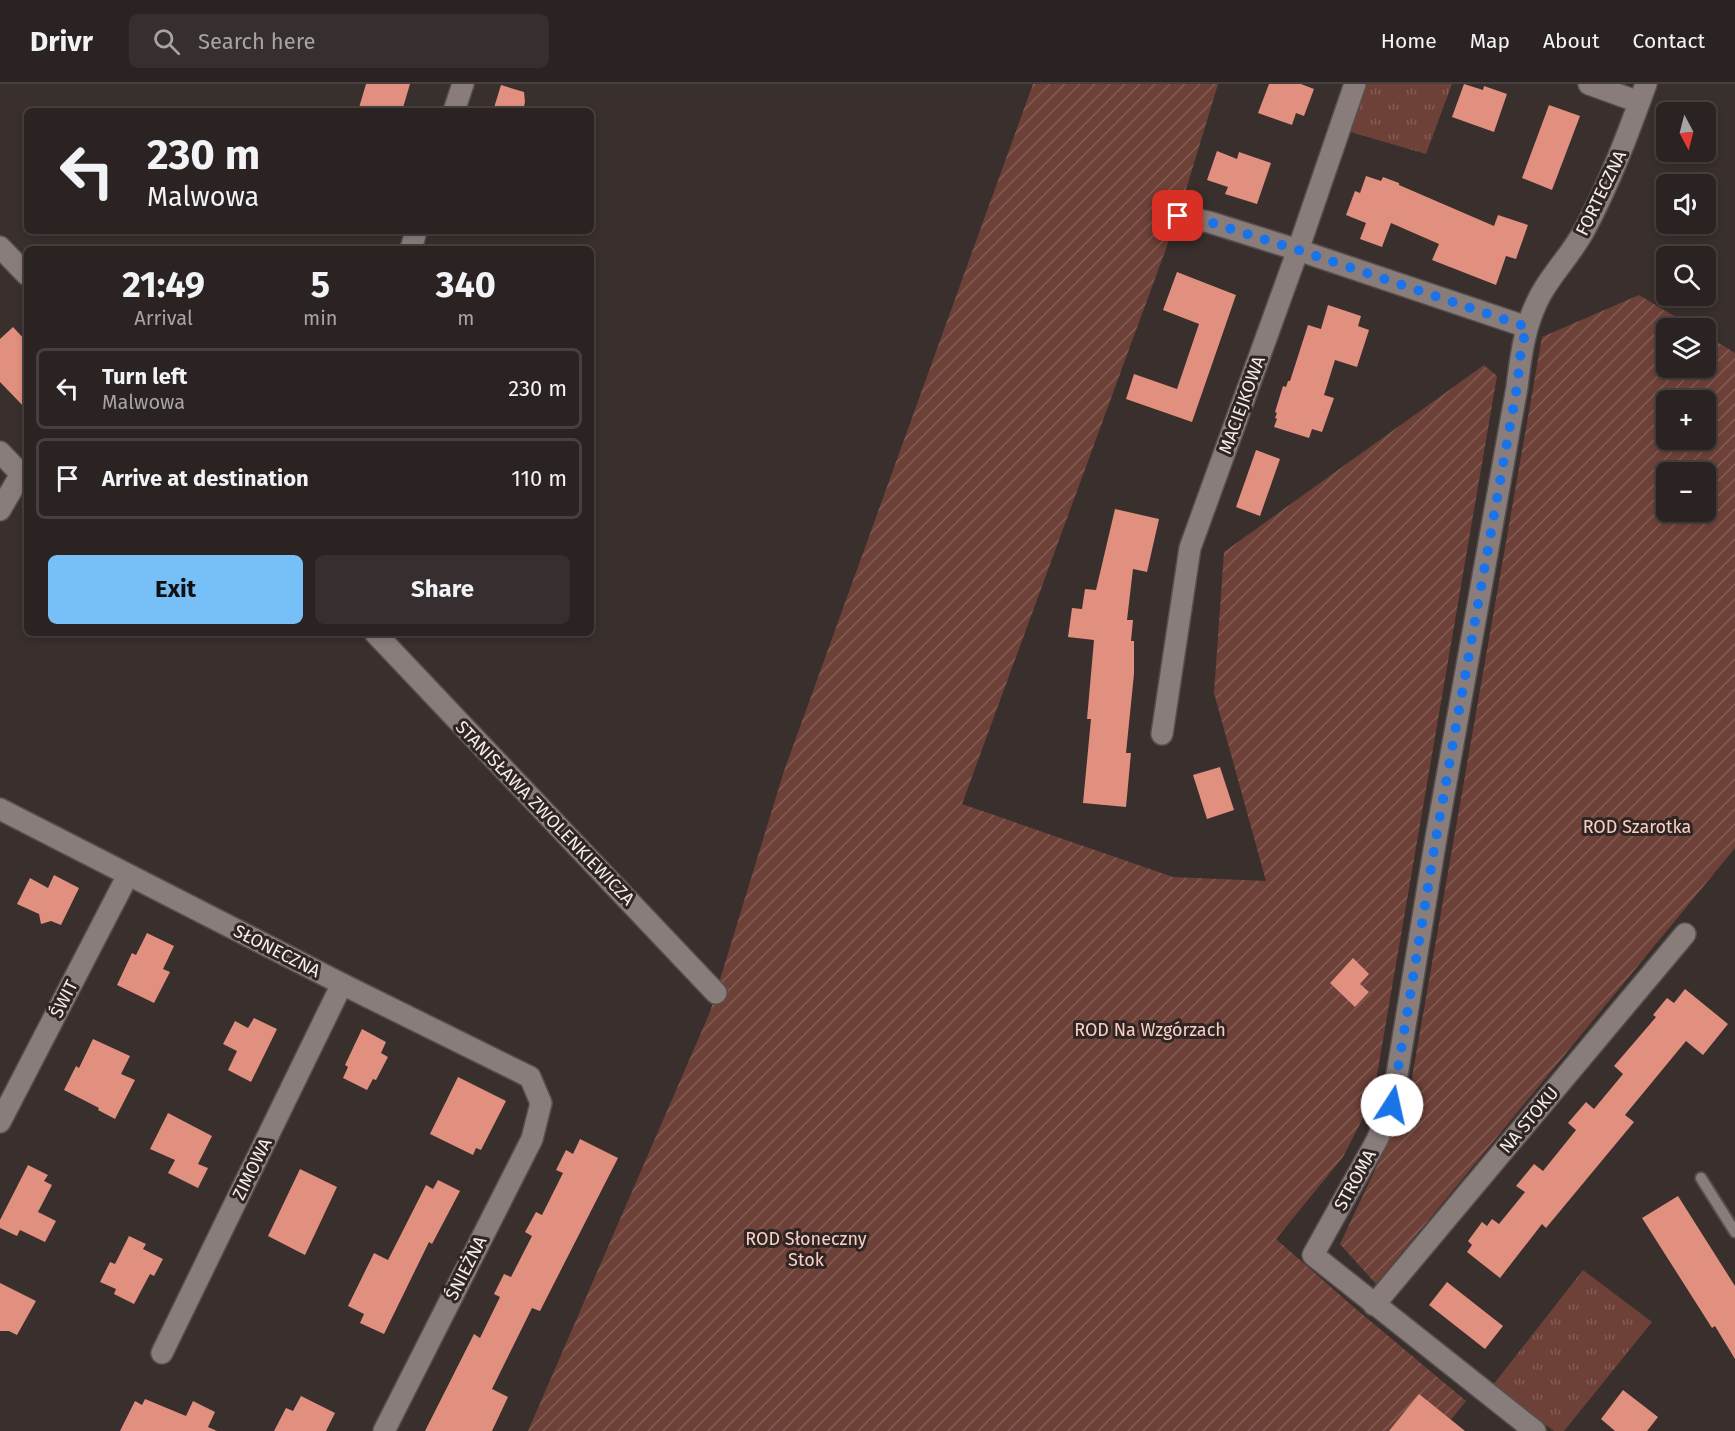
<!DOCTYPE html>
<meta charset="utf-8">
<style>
body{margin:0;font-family:"Fira Sans",sans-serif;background:#372f2f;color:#f1f3f6;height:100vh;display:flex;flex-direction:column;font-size:22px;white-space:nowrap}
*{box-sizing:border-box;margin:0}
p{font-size:20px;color:#a6a4a5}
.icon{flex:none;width:33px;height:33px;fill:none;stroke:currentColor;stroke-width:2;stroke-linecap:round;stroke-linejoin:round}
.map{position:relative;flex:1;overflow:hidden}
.details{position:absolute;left:24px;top:162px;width:570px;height:390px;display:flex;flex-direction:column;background:#2b2322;border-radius:9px;box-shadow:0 3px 9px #0003,0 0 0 2px #474040}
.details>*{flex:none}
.hud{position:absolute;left:24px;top:24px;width:570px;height:126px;border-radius:9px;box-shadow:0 3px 9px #0003,0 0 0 2px #474040;background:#2b2322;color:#f1f3f6;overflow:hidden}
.needle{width:39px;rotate:173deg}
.buttons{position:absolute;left:1656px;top:18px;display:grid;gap:12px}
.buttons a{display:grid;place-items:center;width:60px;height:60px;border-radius:9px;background:#2b2322;box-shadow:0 3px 9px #0003,0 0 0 2px #474040;font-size:30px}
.pin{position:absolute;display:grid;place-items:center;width:51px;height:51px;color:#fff;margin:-26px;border-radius:12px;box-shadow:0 3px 9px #0006}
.me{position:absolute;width:66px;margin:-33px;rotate:10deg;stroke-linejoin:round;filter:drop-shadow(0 0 4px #0008)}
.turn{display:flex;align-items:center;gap:21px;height:126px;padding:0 24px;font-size:27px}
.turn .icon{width:78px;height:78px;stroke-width:2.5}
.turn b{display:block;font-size:42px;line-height:51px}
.eta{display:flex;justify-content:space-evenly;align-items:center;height:102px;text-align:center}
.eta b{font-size:36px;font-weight:700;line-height:42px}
.primary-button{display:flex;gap:12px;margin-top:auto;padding:12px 24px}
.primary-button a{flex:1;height:69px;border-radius:9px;background:#76c0f7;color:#111;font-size:24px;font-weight:700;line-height:69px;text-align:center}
.primary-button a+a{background:#372f2f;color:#f1f3f6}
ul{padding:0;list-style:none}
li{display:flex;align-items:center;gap:18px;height:81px;margin:0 12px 9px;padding:0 12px;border:3px solid #474040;border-radius:9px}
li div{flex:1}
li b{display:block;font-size:22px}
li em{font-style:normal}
header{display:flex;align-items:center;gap:36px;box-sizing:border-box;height:84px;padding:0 30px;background:#2b2322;border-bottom:2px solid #474040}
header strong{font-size:28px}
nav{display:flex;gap:33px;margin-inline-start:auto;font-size:21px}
.search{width:420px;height:54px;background:#372f2f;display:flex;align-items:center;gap:15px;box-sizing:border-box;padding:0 21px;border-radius:9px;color:#a6a4a5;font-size:22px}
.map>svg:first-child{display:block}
.grass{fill:url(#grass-tufts)}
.garden{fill:url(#garden-furrows);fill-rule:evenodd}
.building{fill:#e18f7e}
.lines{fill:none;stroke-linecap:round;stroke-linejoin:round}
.service-casing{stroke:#574f4d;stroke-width:14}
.minor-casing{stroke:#574f4d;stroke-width:24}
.service{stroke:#897d7b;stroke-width:10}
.minor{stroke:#897d7b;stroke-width:21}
.route{stroke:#1a73e8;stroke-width:10;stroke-dasharray:0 18}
.labels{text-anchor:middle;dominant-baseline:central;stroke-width:6;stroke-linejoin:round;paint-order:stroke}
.street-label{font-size:18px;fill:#f4edec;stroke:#2f2523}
.park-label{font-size:18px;fill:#fbcec4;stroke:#2f2523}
</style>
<header>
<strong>Drivr</strong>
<div class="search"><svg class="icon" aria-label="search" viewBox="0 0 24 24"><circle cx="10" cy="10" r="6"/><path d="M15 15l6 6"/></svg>Search here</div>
<nav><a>Home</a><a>Map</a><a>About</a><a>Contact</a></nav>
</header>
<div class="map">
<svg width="1735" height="1347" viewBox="0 0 1735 1347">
<defs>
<pattern id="grass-tufts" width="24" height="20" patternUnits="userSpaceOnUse" patternTransform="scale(1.5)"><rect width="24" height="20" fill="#6e4138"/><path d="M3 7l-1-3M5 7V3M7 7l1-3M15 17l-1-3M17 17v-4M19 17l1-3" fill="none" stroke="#835d55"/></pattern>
<pattern id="garden-furrows" width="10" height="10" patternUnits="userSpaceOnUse" patternTransform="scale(1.5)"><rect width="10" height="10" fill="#6e4138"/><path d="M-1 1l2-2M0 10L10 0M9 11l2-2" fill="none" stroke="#835d55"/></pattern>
</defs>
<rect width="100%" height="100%" fill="#392f2d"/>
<!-- grass -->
<g class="grass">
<path d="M 1364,0 L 1452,0 L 1426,70 L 1347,47 Z"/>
<path d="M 1583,1186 L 1652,1238 L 1564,1347 L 1554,1347 L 1493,1301 Z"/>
</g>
<!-- garden -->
<g class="garden">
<path d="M 1033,0 L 1218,0 L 1178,132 L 962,720 L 1173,793 L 1266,797 L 1214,609 L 1224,468 L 1484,281 L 1497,292 L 1373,1014 L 1343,1073 L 1276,1155 L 1356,1225 L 1466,1317 L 1442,1347 L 528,1347 L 710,928 L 784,687 Z"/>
<path d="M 1639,211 L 1694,244 L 1666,244 L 1666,284 L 1706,284 L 1706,251 L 1735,269 L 1735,764 L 1376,1200 L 1340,1160 L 1399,1035 L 1421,1008 L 1411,999 L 1542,253 ZM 1666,316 L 1706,316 L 1706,356 L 1666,356 ZM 1666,388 L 1706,388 L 1706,428 L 1666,428 Z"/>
</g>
<!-- building -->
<g class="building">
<path d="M 366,0 L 410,0 L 402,27 L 358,27 Z"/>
<path d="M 1269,0 L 1301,0 L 1314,5 L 1304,32 L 1296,29 L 1292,41 L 1258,29 Z"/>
<path d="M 1464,0 L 1483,6 L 1484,2 L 1507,10 L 1494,48 L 1452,33 Z"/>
<path d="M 501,1 L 524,8 L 525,18 L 523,27 L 493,27 Z"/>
<path d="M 1549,21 L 1580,32 L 1552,106 L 1522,94 Z"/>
<path d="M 1217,67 L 1237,75 L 1239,68 L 1271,79 L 1257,120 L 1225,110 L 1228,103 L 1207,96 Z"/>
<path d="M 1366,92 L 1381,97 L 1383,93 L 1399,99 L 1399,101 L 1494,142 L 1498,131 L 1528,141 L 1516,175 L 1506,172 L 1496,201 L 1432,176 L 1439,160 L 1391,139 L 1382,163 L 1360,155 L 1366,139 L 1346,131 L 1355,107 L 1360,109 Z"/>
<path d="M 1177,188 L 1236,211 L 1192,338 L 1126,315 L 1134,290 L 1177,305 L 1199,240 L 1163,226 Z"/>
<path d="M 1328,221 L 1361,232 L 1358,242 L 1369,246 L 1357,283 L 1335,276 L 1324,311 L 1334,314 L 1322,348 L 1312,345 L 1309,354 L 1274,343 L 1277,335 L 1275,334 L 1277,329 L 1275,328 L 1283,302 L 1286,303 L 1288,297 L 1290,297 L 1308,241 L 1321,245 Z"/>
<path d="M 13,243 L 27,258 L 27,326 L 0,298 L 0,255 Z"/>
<path d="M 1256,366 L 1280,375 L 1260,432 L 1236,423 Z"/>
<path d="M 1115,425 L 1159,435 L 1147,488 L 1133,485 L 1127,536 L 1133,536 L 1131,557 L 1134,557 L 1134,590 L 1126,669 L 1131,669 L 1126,723 L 1083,719 L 1091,635 L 1087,635 L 1094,556 L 1068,553 L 1072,524 L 1082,525 L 1085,505 L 1096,506 Z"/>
<path d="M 1220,683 L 1234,726 L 1207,735 L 1193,691 Z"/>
<path d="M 54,791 L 79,804 L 61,841 L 51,837 L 41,840 L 39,830 L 17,820 L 30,794 L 48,804 Z"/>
<path d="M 147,849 L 174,862 L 163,885 L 170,888 L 154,919 L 117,901 L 132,869 L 136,871 Z"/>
<path d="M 1353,874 L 1369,890 L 1360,900 L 1369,908 L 1355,923 L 1330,899 Z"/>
<path d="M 1685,905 L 1728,940 L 1703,971 L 1686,957 L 1625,1031 L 1634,1038 L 1546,1144 L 1542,1140 L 1500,1194 L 1467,1168 L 1472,1161 L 1468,1157 L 1482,1138 L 1487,1142 L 1492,1135 L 1499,1140 L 1525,1108 L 1516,1102 L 1534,1080 L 1543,1087 L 1576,1046 L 1568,1039 L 1586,1018 L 1594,1025 L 1623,990 L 1614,982 L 1656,933 L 1653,931 L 1667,914 L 1674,919 Z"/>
<path d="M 254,934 L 277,945 L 251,998 L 228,986 L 237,967 L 223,960 L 235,937 L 248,944 Z"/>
<path d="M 362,945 L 386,958 L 381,969 L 388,973 L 376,996 L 373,995 L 367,1006 L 343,994 L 348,983 L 345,981 Z"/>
<path d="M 93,955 L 130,972 L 121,990 L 135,996 L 115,1035 L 98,1026 L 99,1024 L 64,1006 L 76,982 L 79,984 Z"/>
<path d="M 458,993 L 506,1017 L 481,1066 L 476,1064 L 473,1071 L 430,1050 Z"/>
<path d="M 168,1029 L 212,1052 L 198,1080 L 208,1084 L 198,1104 L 168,1089 L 175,1076 L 150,1065 Z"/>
<path d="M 580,1055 L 618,1074 L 540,1227 L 532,1224 L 492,1305 L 508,1313 L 492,1347 L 425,1347 L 474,1250 L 480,1254 L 500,1213 L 494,1210 L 504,1190 L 511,1193 L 532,1152 L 525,1148 L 536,1128 L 542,1131 L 563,1089 L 556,1086 L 566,1066 L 573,1070 Z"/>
<path d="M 28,1081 L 48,1091 L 44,1097 L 52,1101 L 38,1128 L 56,1137 L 45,1158 L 20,1146 L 17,1152 L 0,1144 L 0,1136 Z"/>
<path d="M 300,1085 L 337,1103 L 305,1171 L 268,1152 Z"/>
<path d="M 438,1096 L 460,1107 L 432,1160 L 429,1158 L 384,1250 L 360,1239 L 364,1230 L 348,1222 L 374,1169 L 388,1176 L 426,1101 L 433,1105 Z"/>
<path d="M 1678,1112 L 1735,1202 L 1735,1275 L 1715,1242 L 1712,1244 L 1642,1134 Z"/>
<path d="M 129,1152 L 146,1160 L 143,1165 L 163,1175 L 154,1192 L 150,1190 L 134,1220 L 114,1210 L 116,1205 L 100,1198 L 110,1178 L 115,1180 Z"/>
<path d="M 1447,1198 L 1503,1242 L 1485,1265 L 1429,1221 Z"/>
<path d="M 0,1199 L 36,1217 L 17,1251 L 9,1247 L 0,1247 Z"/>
<path d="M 1623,1306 L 1658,1333 L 1647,1347 L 1615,1347 L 1601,1335 Z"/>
<path d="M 1419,1310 L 1465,1347 L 1389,1347 Z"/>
<path d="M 301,1312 L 335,1329 L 326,1347 L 274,1347 L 286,1324 L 293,1327 Z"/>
<path d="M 145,1315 L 186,1332 L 193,1317 L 215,1328 L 208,1343 L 217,1347 L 120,1347 L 135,1317 L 142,1321 Z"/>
</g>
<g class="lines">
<!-- service casing -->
<g class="service-casing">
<path id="service" d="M 1701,1094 L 1735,1148"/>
</g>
<!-- minor casing -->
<g class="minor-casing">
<g id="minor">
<path d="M 1589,0 L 1639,18"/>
<path d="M 454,27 L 463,0"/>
<path d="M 1178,132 L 1209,138 L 1298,166 L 1527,243"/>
<path d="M 0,163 L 27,191"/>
<path d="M 411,165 L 416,147"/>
<path d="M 0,368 L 21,390 L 0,426"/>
<path d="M 375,549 L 716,909"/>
<path d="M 1162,650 L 1190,464 L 1298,166 L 1355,0"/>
<path d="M 0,725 L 342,900 L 530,993 L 541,1019 L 532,1055 L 384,1347"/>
<path d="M 0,1038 L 128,791"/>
<path d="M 1374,1221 L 1685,850"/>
<path d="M 162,1269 L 342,900"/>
<path d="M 1535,1347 L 1313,1171 L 1377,1056 L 1392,1021 L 1436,754 L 1517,303 C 1521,270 1525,239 1541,210 C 1554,187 1573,168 1585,145 C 1610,98 1628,50 1646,0"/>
</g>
</g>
<!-- service -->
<use href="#service" class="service"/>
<!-- minor -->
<use href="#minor" class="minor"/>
</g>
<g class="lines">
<!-- route -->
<path class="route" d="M 1178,132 L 1209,138 L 1298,166 L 1527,243 L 1521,265 L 1517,303 L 1436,754 L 1392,1021"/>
</g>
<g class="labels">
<!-- street labels -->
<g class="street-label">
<text transform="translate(1601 109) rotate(-64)">FORTECZNA</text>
<text transform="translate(1242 321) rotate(-70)">MACIEJKOWA</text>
<text transform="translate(545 729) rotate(46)">STANISŁAWA ZWOLENKIEWICZA</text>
<text transform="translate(277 867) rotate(27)">SŁONECZNA</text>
<text transform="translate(64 915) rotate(-63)">ŚWIT</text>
<text transform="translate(1529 1036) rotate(-50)">NA STOKU</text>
<text transform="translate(252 1085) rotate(-64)">ZIMOWA</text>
<text transform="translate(1355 1096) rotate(-61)">STROMA</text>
<text transform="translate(466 1184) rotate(-63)">ŚNIEŻNA</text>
</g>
<!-- park labels -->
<g class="park-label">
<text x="1637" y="743">ROD Szarotka</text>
<text x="1150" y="946">ROD Na Wzgórzach</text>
<text x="806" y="1155">ROD Słoneczny<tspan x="806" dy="21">Stok</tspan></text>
</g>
</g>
</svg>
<div class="buttons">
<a><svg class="needle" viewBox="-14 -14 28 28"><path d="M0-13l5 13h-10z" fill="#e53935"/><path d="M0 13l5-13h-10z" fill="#a6a4a5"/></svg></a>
<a><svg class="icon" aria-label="sound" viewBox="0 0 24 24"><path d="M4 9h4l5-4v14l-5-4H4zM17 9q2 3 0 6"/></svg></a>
<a><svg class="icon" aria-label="search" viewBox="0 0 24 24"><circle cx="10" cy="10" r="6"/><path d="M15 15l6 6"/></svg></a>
<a><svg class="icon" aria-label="layers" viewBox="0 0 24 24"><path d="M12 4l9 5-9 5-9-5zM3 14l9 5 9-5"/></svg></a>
<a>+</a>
<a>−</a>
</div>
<div class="pin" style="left:1178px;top:132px;background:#d93025"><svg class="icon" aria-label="arrive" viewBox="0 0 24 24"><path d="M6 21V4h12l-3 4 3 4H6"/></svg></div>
<svg class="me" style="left:1392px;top:1021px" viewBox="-20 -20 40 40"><circle r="19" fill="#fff"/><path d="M0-13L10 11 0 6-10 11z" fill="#1a73e8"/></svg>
<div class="hud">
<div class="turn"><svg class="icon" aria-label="left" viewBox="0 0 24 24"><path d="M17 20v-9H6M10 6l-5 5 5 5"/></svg><div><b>230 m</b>Malwowa</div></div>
</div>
<section class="details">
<div class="eta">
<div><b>21:49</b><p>Arrival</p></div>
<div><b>5</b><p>min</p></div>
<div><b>340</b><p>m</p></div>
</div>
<ul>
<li><svg class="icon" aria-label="left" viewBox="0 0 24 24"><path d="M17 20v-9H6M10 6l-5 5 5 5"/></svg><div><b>Turn left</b><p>Malwowa</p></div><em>230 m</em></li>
<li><svg class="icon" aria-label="arrive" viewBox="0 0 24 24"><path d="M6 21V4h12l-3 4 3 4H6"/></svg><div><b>Arrive at destination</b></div><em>110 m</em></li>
</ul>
<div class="primary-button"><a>Exit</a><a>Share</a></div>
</section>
</div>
